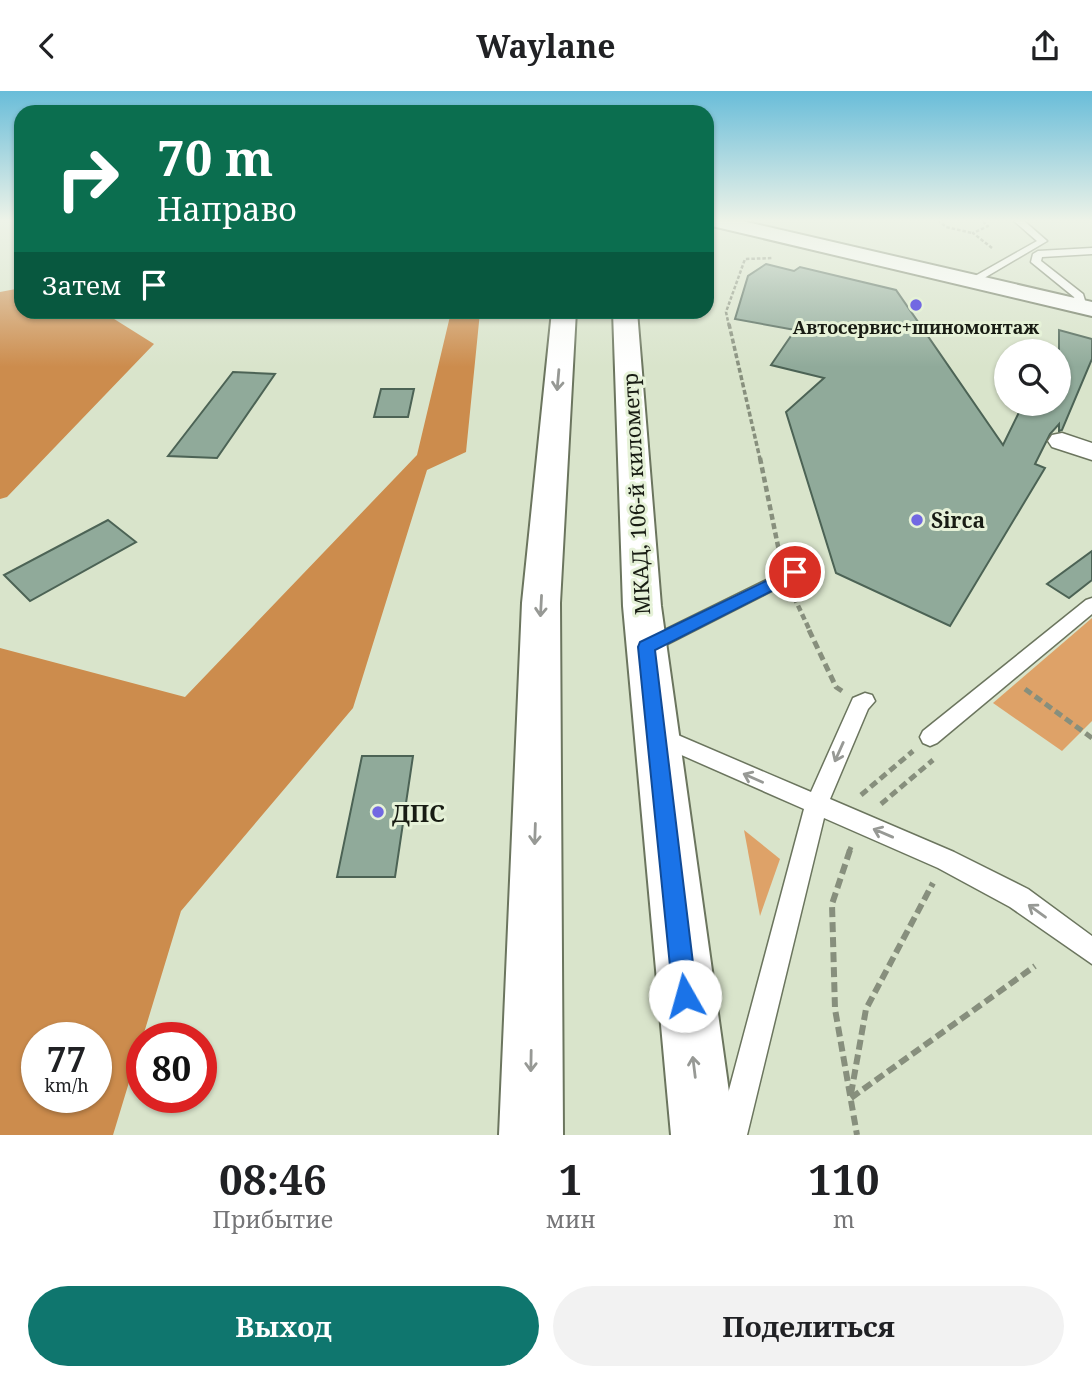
<!DOCTYPE html>
<html lang="ru">
<meta charset="utf-8">
<style>
body{margin:0;font-family:"Noto Serif",serif;background:#f2f2f2;color:#202124;height:100vh;display:flex;flex-direction:column;font-size:26px;white-space:nowrap}
*{box-sizing:border-box;margin:0}
p{font-size:23px;color:#757577}
.icon{flex:none;width:38px;height:38px;fill:none;stroke:currentColor;stroke-width:2;stroke-linecap:round;stroke-linejoin:round}
.map{position:relative;height:1044px;overflow:hidden}
.drawer{display:flex;flex-direction:column;background:#fff;flex:1}
.drawer>*{flex:none}
.banner{position:absolute;left:14px;top:14px;width:700px;height:214px;border-radius:21px;box-shadow:0 2px 5px #0004;background:#0b6e4f;color:#fff;overflow:hidden}
.fabs{position:absolute;left:994px;top:248px;display:grid;gap:14px}
.fabs a{display:grid;place-items:center;width:77px;height:77px;border-radius:50%;background:#fff;box-shadow:0 2px 5px #0004;font-size:35px}
.speed{position:absolute;left:21px;top:931px;display:flex;gap:14px;font-size:35px;font-weight:700;text-align:center}
.speed>*{display:grid;place-content:center;width:91px;height:91px;border-radius:50%;background:#fff;box-shadow:0 2px 5px #0004;line-height:1}
.speed small{font-size:18px;font-weight:400}
.speed .limit{border:10px solid #d22;background:#fff;color:#111}
.pin{position:absolute;display:grid;place-items:center;width:60px;height:60px;color:#fff;margin:-30px;border:4px solid #fff;border-radius:50%;box-shadow:0 2px 7px #0007}
.me{position:absolute;width:77px;margin:-38px;rotate:353deg;stroke-linejoin:round;filter:drop-shadow(0 0 5px #0008)}
.turn{display:flex;align-items:center;gap:24px;height:147px;padding:0 28px;font-size:32px}
.turn .icon{width:91px;height:91px;stroke-width:2.5}
.turn b{display:block;font-size:49px;line-height:60px}
.then{display:flex;align-items:center;height:66px;padding:0 28px;background:#0003;gap:14px;font-size:26px}
.eta{display:flex;justify-content:space-evenly;align-items:center;height:119px;text-align:center}
.eta b{font-size:42px;font-weight:700;line-height:49px}
.button{display:flex;gap:14px;margin-top:auto;padding:14px 28px}
.button a{flex:1;height:80px;border-radius:42px;background:#0f766e;color:#fff;font-size:28px;font-weight:700;line-height:80px;text-align:center}
.button a+a{background:#f2f2f2;color:#202124}
header{display:flex;justify-content:space-between;align-items:center;height:91px;padding:0 28px;background:#fff;font-size:32px;font-weight:700}
.map>svg:first-child{display:block}
.green{fill:#dea268}
.forest{fill:#cc8c4d;fill-rule:evenodd}
.building{fill:#90aa9a;stroke:#4c6355;stroke-width:2}
.lines{fill:none;stroke-linecap:round;stroke-linejoin:round}
.service-casing{stroke:#6b755e;stroke-width:3}
.minor-casing{stroke:#6b755e;stroke-width:3}
.tertiary-casing{stroke:#6b755e;stroke-width:4}
.trunk-casing{stroke:#6b755e;stroke-width:4}
.path-far4{stroke:#878f7d;stroke-width:2.5;stroke-dasharray:3.5 2;stroke-linecap:butt}
.path-far3{stroke:#878f7d;stroke-width:3.5;stroke-dasharray:5 2.5;stroke-linecap:butt}
.path-far2{stroke:#878f7d;stroke-width:4.5;stroke-dasharray:6 3.5;stroke-linecap:butt}
.path-far1{stroke:#878f7d;stroke-width:5;stroke-dasharray:8 4.5;stroke-linecap:butt}
.path{stroke:#878f7d;stroke-width:6;stroke-dasharray:10 5;stroke-linecap:butt}
.service{fill:#fff;fill-rule:evenodd}
.minor{fill:#fff;fill-rule:evenodd}
.tertiary{fill:#fff;fill-rule:evenodd}
.trunk{fill:#fff;fill-rule:evenodd}
.oneway{stroke:#979995}
.route{fill:#1a73e8;stroke:#114b97;stroke-width:2}
.poi-dot{fill:#7268e2;stroke:#e6f2d8;stroke-width:2.5}
.labels{text-anchor:middle;dominant-baseline:central;stroke-width:6;stroke-linejoin:round;paint-order:stroke}
.far-poi-label{font-size:18px;font-weight:bold;fill:#181c13;stroke:#e6f2d8}
.street-label{font-size:21px;fill:#181c13;stroke:#e6f2d8}
.poi-label{font-size:21px;font-weight:bold;fill:#181c13;stroke:#e6f2d8;text-anchor:start}
.near-poi-label{font-size:24px;font-weight:bold;fill:#181c13;stroke:#e6f2d8;text-anchor:start}
</style>
<header><svg class="icon" aria-label="back" viewBox="0 0 24 24"><path d="M15 5l-7 7 7 7"/></svg>Waylane<svg class="icon" aria-label="share" viewBox="0 0 24 24"><path d="M12 15V3M7 8l5-5 5 5M5 13v7h14v-7"/></svg></header>
<div class="map">
<svg width="1092" height="1044" viewBox="0 0 1092 1044">
<rect width="100%" height="100%" fill="#d9e4cb"/>
<!-- green -->
<g class="green">
<path d="M 1092,527 L 1092,630 L 1062,660 L 993,612 Z"/>
<path d="M 744,739 L 780,768 L 760,825 Z"/>
</g>
<!-- forest -->
<g class="forest">
<path d="M 21,197 L 21,220 L 103,221 L 154,253 L 7,406 L 0,408 L 0,201 Z"/>
<path d="M 451,221 L 480,221 L 466,361 L 427,379 L 353,617 L 181,820 L 113,1044 L 0,1044 L 0,557 L 185,606 L 417,364 ZM 37,947 L 96,947 L 96,1006 L 37,1006 Z"/>
</g>
<!-- building -->
<g class="building">
<path d="M 766,173 L 794,180 L 800,176 L 896,199 L 1003,354 L 1023,313 L 1059,313 L 1059,239 L 1092,248 L 1092,268 L 1062,339 L 1059,340 L 1059,333 L 1050,343 L 1035,373 L 1045,377 L 950,535 L 836,482 L 786,321 L 824,287 L 771,274 L 795,239 L 735,228 L 748,185 Z"/>
<path d="M 233,281 L 275,283 L 217,367 L 168,365 Z"/>
<path d="M 381,298 L 414,298 L 408,326 L 374,326 Z"/>
<path d="M 108,429 L 136,451 L 30,510 L 4,484 Z"/>
<path d="M 1092,460 L 1092,489 L 1069,507 L 1047,493 Z"/>
<path d="M 362,665 L 413,665 L 395,786 L 337,786 Z"/>
</g>
<g class="lines">
<!-- service casing -->
<g class="service-casing">
<g id="service">
<path d="M 1013,129 L 1023,129 L 1047,150 L 974,193 L 968,193 L 968,189 L 1037,150 Z"/>
<path d="M 1092,157 L 1092,163 L 1042,166 L 1041,170 L 1083,203 L 1087,216 L 1082,219 L 1077,216 L 1074,206 L 1031,171 L 1033,163 L 1038,160 Z"/>
<path d="M 795,475 L 801,477 L 803,481 L 801,485 L 652,561 L 640,561 L 637,556 L 640,551 Z"/>
<path d="M 1092,507 L 1092,523 L 937,652 L 930,655 L 923,652 L 920,646 L 923,640 L 1086,509 Z"/>
<path d="M 865,602 L 872,604 L 875,610 L 868,618 L 830,708 L 954,761 L 1028,798 L 1092,845 L 1092,873 L 1010,816 L 938,777 L 824,727 L 747,1044 L 717,1044 L 804,718 L 652,651 L 649,645 L 652,639 L 659,636 L 811,701 L 853,607 Z"/>
</g>
</g>
<!-- minor casing -->
<g class="minor-casing">
<path id="minor" d="M 1062,342 L 1092,352 L 1092,369 L 1052,356 L 1048,350 L 1052,344 Z"/>
</g>
<!-- tertiary casing -->
<g class="tertiary-casing">
<path id="tertiary" d="M 707,129 L 738,129 L 1092,211 L 1092,225 L 712,135 L 707,133 Z"/>
</g>
<!-- trunk casing -->
<g class="trunk-casing">
<g id="trunk">
<path d="M 552,220 L 576,220 L 560,512 L 563,1044 L 499,1044 L 522,512 Z"/>
<path d="M 613,220 L 637,220 L 661,515 L 735,1044 L 671,1044 L 623,515 Z"/>
</g>
</g>
<!-- path-far4 -->
<g class="path-far4">
<path d="M 938,129 L 946,136 L 972,142"/>
<path d="M 945,129 L 981,129 L 988,135 L 973,142 L 992,157"/>
<path d="M 729,235 L 726,221 L 745,168 L 773,167"/>
</g>
<!-- path-far3 -->
<path class="path-far3" d="M 729,233 L 760,368"/>
<!-- path-far2 -->
<g class="path-far2">
<path d="M 760,367 L 780,465"/>
<path d="M 794,506 L 810,540"/>
</g>
<!-- path-far1 -->
<g class="path-far1">
<path d="M 809,539 L 836,596 L 842,600"/>
<path d="M 1025,598 L 1092,647"/>
<path d="M 861,704 L 913,660"/>
<path d="M 881,713 L 933,669"/>
<path d="M 849,761 L 851,756"/>
</g>
<!-- path -->
<g class="path">
<path d="M 850,759 L 832,813 L 835,918 L 857,1044"/>
<path d="M 851,1003 L 866,918 L 933,792"/>
<path d="M 851,1007 L 1035,875"/>
</g>
<!-- service -->
<use href="#service" class="service"/>
<!-- minor -->
<use href="#minor" class="minor"/>
<!-- tertiary -->
<use href="#tertiary" class="tertiary"/>
<!-- trunk -->
<use href="#trunk" class="trunk"/>
</g>
<!-- one-way arrows -->
<defs><path id="oneway-shaft" d="M-6 0H5M1.5-3L5.5 0L1.5 3" fill="none" stroke-width="1.6" stroke-linecap="round" stroke-linejoin="round" transform="scale(1.75)"/></defs>
<g class="oneway">
<use href="#oneway-shaft" transform="translate(558 289) rotate(95)"/>
<use href="#oneway-shaft" transform="translate(541 515) rotate(93)"/>
<use href="#oneway-shaft" transform="translate(839 661) rotate(114)"/>
<use href="#oneway-shaft" transform="translate(753 687) rotate(-156)"/>
<use href="#oneway-shaft" transform="translate(883 742) rotate(-157)"/>
<use href="#oneway-shaft" transform="translate(535 743) rotate(92)"/>
<use href="#oneway-shaft" transform="translate(1037 820) rotate(-144)"/>
<use href="#oneway-shaft" transform="translate(531 970) rotate(91)"/>
<use href="#oneway-shaft" transform="translate(694 976) rotate(-97)"/>
</g>
<!-- sky -->
<linearGradient id="sky" x2="0" y2="1"><stop stop-color="#69bdd9"/><stop offset="0.47" stop-color="#eef3e8"/><stop offset="1" stop-color="#eef3e8" stop-opacity="0"/></linearGradient>
<rect width="1092" height="276" fill="url(#sky)"/>
<!-- route -->
<path class="route" d="M 795,476 L 801,478 L 801,485 L 655,559 L 697,905 L 694,914 L 685,917 L 677,914 L 673,905 L 638,556 L 640,551 Z"/>
<!-- markers -->
<g class="poi-dot">
<circle cx="916" cy="214" r="7"/>
<circle cx="917" cy="429" r="7"/>
<circle cx="378" cy="721" r="7"/>
</g>
<g class="labels">
<!-- far-poi labels -->
<g class="far-poi-label">
<text x="916" y="236">Автосервис+шиномонтаж</text>
</g>
<!-- street labels -->
<g class="street-label">
<text transform="translate(636 403) rotate(-93)">МКАД, 106-й километр</text>
</g>
<!-- poi labels -->
<g class="poi-label">
<text x="931" y="429">Sirca</text>
</g>
<!-- near-poi labels -->
<g class="near-poi-label">
<text x="392" y="721">ДПС</text>
</g>
</g>
</svg>
<div class="fabs">
<a><svg class="icon" aria-label="search" viewBox="0 0 24 24"><circle cx="10" cy="10" r="6"/><path d="M15 15l6 6"/></svg></a>
</div>
<div class="speed"><div>77<small>km/h</small></div><div class="limit">80</div></div>
<div class="pin" style="left:795px;top:481px;background:#d93025"><svg class="icon" aria-label="arrive" viewBox="0 0 24 24"><path d="M6 21V4h12l-3 4 3 4H6"/></svg></div>
<svg class="me" style="left:685px;top:905px" viewBox="-20 -20 40 40"><circle r="19" fill="#fff"/><path d="M0-13L10 11 0 6-10 11z" fill="#1a73e8"/></svg>
<div class="banner">
<div class="turn"><svg class="icon" aria-label="right" viewBox="0 0 24 24"><path d="M7 20v-9h11M14 6l5 5-5 5"/></svg><div><b>70 m</b>Направо</div></div>
<div class="then">Затем<svg class="icon" aria-label="arrive" viewBox="0 0 24 24"><path d="M6 21V4h12l-3 4 3 4H6"/></svg></div>
</div>
</div>
<section class="drawer">
<div class="eta">
<div><b>08:46</b><p>Прибытие</p></div>
<div><b>1</b><p>мин</p></div>
<div><b>110</b><p>m</p></div>
</div>
<div class="button"><a>Выход</a><a>Поделиться</a></div>
</section>
